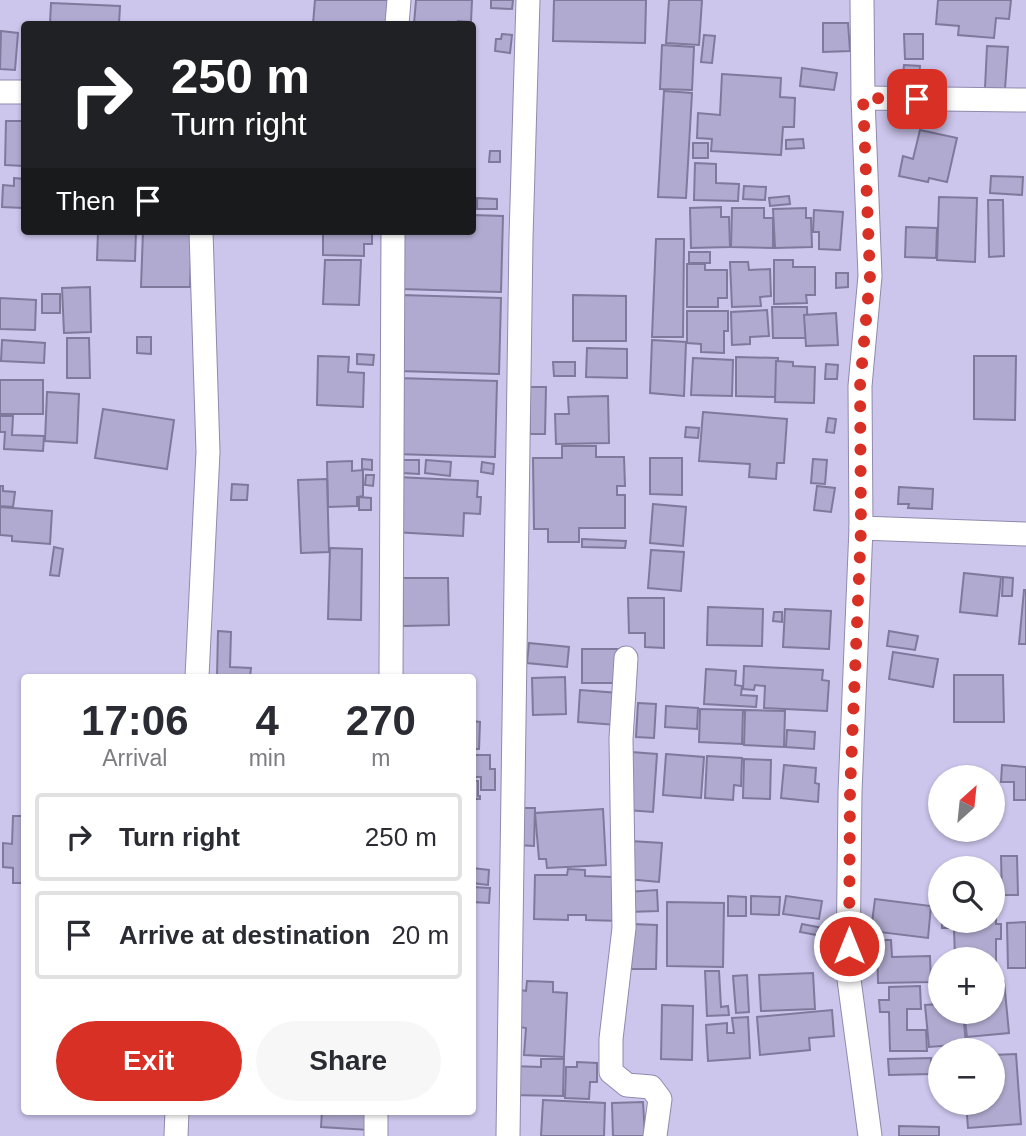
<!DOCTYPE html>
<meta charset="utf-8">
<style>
body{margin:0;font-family:Arial,sans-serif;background:#f7f7f7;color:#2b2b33;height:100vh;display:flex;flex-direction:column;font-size:26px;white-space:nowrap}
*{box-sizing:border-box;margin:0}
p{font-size:23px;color:#7c7c81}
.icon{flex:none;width:38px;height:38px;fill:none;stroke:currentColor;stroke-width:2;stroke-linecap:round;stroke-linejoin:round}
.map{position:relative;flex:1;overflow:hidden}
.side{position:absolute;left:21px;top:674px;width:455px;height:441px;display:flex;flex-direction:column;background:#fff;border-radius:7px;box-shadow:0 2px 5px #0004}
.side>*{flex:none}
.guide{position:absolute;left:21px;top:21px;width:455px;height:214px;border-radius:7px;box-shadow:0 2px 5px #0004;background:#202124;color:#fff;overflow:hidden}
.needle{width:46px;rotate:27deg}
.controls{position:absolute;left:928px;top:765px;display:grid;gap:14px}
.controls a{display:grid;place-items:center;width:77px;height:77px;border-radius:50%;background:#fff;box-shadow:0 2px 5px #0004;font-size:35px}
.pin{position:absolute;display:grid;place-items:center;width:60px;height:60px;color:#fff;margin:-30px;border-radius:14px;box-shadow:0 4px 10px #0006}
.me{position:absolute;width:77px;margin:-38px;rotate:0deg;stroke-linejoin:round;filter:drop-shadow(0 0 5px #0008)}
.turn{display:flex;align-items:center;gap:24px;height:147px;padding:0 35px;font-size:32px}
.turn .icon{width:91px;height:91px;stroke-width:2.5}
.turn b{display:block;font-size:49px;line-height:60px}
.then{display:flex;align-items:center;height:66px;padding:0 35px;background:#0003;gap:14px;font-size:26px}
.eta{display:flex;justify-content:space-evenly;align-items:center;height:119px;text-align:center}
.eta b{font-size:42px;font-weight:700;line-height:49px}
.button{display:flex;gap:14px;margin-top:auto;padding:14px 35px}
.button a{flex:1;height:80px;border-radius:42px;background:#d93025;color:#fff;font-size:28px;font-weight:700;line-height:80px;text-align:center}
.button a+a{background:#f7f7f7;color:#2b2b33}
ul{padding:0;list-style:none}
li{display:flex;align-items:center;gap:21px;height:88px;margin:0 14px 10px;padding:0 21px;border:4px solid #e1e1e2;border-radius:7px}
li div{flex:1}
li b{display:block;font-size:26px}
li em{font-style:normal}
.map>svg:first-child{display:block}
.building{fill:#b1aad0;stroke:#7f799c;stroke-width:2}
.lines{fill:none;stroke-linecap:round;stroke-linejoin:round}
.minor-casing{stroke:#908aae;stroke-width:25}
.minor{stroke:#fff;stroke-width:23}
.route{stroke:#d93025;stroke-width:12;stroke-dasharray:0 21.6}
</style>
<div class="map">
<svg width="1026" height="1136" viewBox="0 0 1026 1136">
<rect width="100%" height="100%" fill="#ccc5ec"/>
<!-- building -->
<g class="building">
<path d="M 315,0 L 391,0 L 389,24 L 313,24 Z"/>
<path d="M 416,0 L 472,0 L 471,22 L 458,21 L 458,24 L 414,24 Z"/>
<path d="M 491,0 L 513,0 L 512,9 L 491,8 Z"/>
<path d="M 554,0 L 646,0 L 645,43 L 553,41 Z"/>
<path d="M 669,0 L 702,0 L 699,45 L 666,43 Z"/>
<path d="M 938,0 L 1011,0 L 1009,19 L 996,18 L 994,38 L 958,35 L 959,26 L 936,24 Z"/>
<path d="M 51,3 L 120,6 L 119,24 L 50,24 Z"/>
<path d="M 823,23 L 848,23 L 850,51 L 823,52 Z"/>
<path d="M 1,31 L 18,33 L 15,70 L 0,69 Z"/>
<path d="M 502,34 L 512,35 L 510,53 L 495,51 L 496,39 L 501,39 Z"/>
<path d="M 904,34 L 923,34 L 923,59 L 905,59 Z"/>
<path d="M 704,35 L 715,36 L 712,63 L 701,62 Z"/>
<path d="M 662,45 L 694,47 L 692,90 L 660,89 Z"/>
<path d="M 987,46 L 1008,47 L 1005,89 L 985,88 Z"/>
<path d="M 904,65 L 920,66 L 919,77 L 903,76 Z"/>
<path d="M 802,68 L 837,73 L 834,90 L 800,86 Z"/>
<path d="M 722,74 L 781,78 L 780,97 L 795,98 L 794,127 L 783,127 L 781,155 L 711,151 L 712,139 L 697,138 L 698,113 L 720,115 Z"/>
<path d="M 664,91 L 692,93 L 686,198 L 658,197 Z"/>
<path d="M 6,121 L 24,121 L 24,166 L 5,165 Z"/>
<path d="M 920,130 L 957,138 L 947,182 L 929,178 L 928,182 L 899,176 L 903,156 L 913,159 Z"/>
<path d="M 803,139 L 804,148 L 786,149 L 786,140 Z"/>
<rect x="693" y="143" width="15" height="15"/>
<path d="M 490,151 L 500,151 L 500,162 L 489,162 Z"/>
<path d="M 695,163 L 716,164 L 716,183 L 739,184 L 738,201 L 694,200 Z"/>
<path d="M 991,176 L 1023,177 L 1022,195 L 990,193 Z"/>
<path d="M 14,178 L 24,179 L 24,208 L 2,207 L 3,185 L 14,186 Z"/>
<path d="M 744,186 L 766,187 L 765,200 L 743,199 Z"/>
<path d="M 789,196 L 790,204 L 770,206 L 769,198 Z"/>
<path d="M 939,197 L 977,198 L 975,262 L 937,260 Z"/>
<path d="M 477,198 L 497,199 L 497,209 L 477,209 Z"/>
<path d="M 988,200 L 1003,200 L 1004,256 L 989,257 Z"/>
<path d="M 721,207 L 721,217 L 729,217 L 730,247 L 691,248 L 690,208 Z"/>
<path d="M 732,208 L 764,208 L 764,218 L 773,218 L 773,248 L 731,247 Z"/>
<path d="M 806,208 L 806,218 L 811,218 L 812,247 L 775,248 L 773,209 Z"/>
<path d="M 814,210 L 843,212 L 840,250 L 819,249 L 819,232 L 813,232 Z"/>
<path d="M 472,215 L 503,216 L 501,292 L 401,289 L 403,231 L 472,231 Z"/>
<path d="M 906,227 L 937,228 L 936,258 L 905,257 Z"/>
<path d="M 98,231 L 136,231 L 135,261 L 97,260 Z"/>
<path d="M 143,231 L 192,231 L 190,287 L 141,287 Z"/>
<path d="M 323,231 L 372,231 L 372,244 L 364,244 L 364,256 L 323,255 Z"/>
<path d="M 656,239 L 684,239 L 683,337 L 652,337 Z"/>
<rect x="689" y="252" width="21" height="11"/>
<path d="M 325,260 L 361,260 L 359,305 L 323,304 Z"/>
<path d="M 774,260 L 793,260 L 793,267 L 815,267 L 815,295 L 806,295 L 807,303 L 774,304 Z"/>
<path d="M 730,262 L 748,262 L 749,270 L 770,269 L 771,296 L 760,297 L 761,306 L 732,307 Z"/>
<path d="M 687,264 L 705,264 L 705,270 L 727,270 L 727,298 L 718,298 L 718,307 L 687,307 Z"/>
<path d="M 836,273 L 848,273 L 848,287 L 836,288 Z"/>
<path d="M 90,287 L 91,332 L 64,333 L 62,288 Z"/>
<rect x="42" y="294" width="18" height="19"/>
<path d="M 401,295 L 501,298 L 499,374 L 399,371 Z"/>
<path d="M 573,295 L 626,296 L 626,341 L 573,341 Z"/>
<path d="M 0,298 L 36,300 L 35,330 L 0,329 Z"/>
<path d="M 772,307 L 807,307 L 808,338 L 773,338 Z"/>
<path d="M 767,310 L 769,336 L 750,337 L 750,344 L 732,345 L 731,312 Z"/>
<path d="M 687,311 L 728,311 L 728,331 L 724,331 L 724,353 L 701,352 L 701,344 L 687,343 Z"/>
<path d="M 836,313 L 838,345 L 806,346 L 804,315 Z"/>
<path d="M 137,337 L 151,337 L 151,354 L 137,353 Z"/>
<path d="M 67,338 L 89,338 L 90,378 L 67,378 Z"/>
<path d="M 2,340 L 45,343 L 44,363 L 1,361 Z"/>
<path d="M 652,340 L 686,342 L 684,396 L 650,393 Z"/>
<path d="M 587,348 L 627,349 L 627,378 L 586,377 Z"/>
<path d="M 357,354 L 374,355 L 373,365 L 357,364 Z"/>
<path d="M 318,356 L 349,357 L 348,372 L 364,373 L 363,407 L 317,405 Z"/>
<path d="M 974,356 L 1016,356 L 1015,420 L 974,419 Z"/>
<path d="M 736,357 L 778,358 L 777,397 L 736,396 Z"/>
<path d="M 693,358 L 733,360 L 732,396 L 691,395 Z"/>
<path d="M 776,361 L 793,362 L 793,366 L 815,367 L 814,403 L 775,402 Z"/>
<path d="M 553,362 L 575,362 L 575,376 L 554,376 Z"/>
<path d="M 826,364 L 838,365 L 837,379 L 825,379 Z"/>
<path d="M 397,378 L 497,381 L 495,457 L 395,454 Z"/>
<rect x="0" y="380" width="43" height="34"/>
<path d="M 530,387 L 546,387 L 545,434 L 530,434 Z"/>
<path d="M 47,392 L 79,394 L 77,443 L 45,441 Z"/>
<path d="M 608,396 L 609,443 L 556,444 L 555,414 L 569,414 L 568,397 Z"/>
<path d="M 103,409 L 174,420 L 167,469 L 95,458 Z"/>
<path d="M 703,412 L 787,419 L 784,463 L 777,463 L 776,479 L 749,477 L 750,464 L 699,461 Z"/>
<path d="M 0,416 L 13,416 L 12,435 L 44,436 L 43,451 L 4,449 L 5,432 L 0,432 Z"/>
<path d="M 828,418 L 836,419 L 834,433 L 826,432 Z"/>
<path d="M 686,427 L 699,428 L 698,438 L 685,437 Z"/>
<path d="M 562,446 L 596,446 L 596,457 L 624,457 L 625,486 L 617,486 L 617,495 L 625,495 L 625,528 L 579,528 L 579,542 L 548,542 L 548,529 L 534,529 L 533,458 L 562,458 Z"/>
<path d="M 650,458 L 682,458 L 682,495 L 650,494 Z"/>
<path d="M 362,459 L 372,460 L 372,470 L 362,469 Z"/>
<path d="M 813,459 L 827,460 L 825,484 L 811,483 Z"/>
<path d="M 402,460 L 419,460 L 419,474 L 402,473 Z"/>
<path d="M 426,460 L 451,462 L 450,476 L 425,473 Z"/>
<path d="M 352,461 L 352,471 L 363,470 L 363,496 L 357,497 L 357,506 L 328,507 L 327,462 Z"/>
<path d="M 482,462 L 494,464 L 493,474 L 481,472 Z"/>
<path d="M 366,475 L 374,475 L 373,486 L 365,485 Z"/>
<path d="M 397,477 L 478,481 L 477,497 L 481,497 L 480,514 L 464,513 L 463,536 L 394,532 Z"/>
<path d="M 327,479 L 329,552 L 301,553 L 298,480 Z"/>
<path d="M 232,484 L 248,485 L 247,500 L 231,500 Z"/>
<path d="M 0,486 L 3,486 L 3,491 L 15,492 L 13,507 L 0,506 Z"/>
<path d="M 817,486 L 835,488 L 831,512 L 814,510 Z"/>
<path d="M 899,487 L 933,489 L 932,509 L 908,508 L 909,504 L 898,504 Z"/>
<path d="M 359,497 L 371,498 L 371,510 L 359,510 Z"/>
<path d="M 653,504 L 686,507 L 683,546 L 650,543 Z"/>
<path d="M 0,507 L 52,511 L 50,544 L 12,541 L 12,536 L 0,535 Z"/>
<path d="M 582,539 L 626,541 L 625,548 L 582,547 Z"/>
<path d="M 54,547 L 63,549 L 59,576 L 50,575 Z"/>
<path d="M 330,548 L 362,549 L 361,620 L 328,619 Z"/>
<path d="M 651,550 L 684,552 L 681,591 L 648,588 Z"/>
<path d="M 964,573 L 1001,577 L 997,616 L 960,612 Z"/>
<path d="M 1003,577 L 1013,578 L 1012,596 L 1002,596 Z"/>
<path d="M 402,578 L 448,578 L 449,625 L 403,626 Z"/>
<path d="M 1024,590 L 1026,590 L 1026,644 L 1019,644 Z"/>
<path d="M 628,598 L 664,598 L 664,648 L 645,647 L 645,633 L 629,633 Z"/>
<path d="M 708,607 L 763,609 L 762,646 L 707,645 Z"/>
<path d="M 785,609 L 831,611 L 829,649 L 783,647 Z"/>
<path d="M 774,612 L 782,612 L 782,622 L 773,621 Z"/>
<path d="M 218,631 L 231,632 L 230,667 L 251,668 L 250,677 L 217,677 Z"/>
<path d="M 889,631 L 918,636 L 915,650 L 887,646 Z"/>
<path d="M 529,643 L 569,647 L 567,667 L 527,663 Z"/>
<rect x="582" y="649" width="39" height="34"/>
<path d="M 893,652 L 938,659 L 933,687 L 889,679 Z"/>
<path d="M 744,666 L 823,670 L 822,680 L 829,681 L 827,711 L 764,708 L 765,686 L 755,685 L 754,690 L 743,689 Z"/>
<path d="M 706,669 L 736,671 L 735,685 L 742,686 L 741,695 L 757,696 L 756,707 L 704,704 Z"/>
<path d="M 954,675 L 1003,675 L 1004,722 L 954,722 Z"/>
<path d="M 565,677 L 566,714 L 533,715 L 532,678 Z"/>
<path d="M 580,690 L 619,693 L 617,725 L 578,722 Z"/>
<path d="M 638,703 L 656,704 L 654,738 L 636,737 Z"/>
<path d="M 666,706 L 698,708 L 697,729 L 665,727 Z"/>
<path d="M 700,709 L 743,710 L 742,744 L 699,742 Z"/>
<path d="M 745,710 L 785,711 L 784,747 L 744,745 Z"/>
<path d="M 472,721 L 480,722 L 479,749 L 472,749 Z"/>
<path d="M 787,730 L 815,732 L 814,749 L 786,747 Z"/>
<path d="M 631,752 L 657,754 L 653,812 L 627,810 Z"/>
<path d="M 666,754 L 704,757 L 701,798 L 663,795 Z"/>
<path d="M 472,755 L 490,755 L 490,769 L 495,769 L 495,790 L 481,790 L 481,777 L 472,777 Z"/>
<path d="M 707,756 L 742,758 L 741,786 L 734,785 L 733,800 L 705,798 Z"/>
<path d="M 744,759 L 771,760 L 770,799 L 743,798 Z"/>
<path d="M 784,765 L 816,768 L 815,783 L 819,784 L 818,802 L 781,798 Z"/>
<path d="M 1002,765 L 1026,767 L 1026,800 L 1014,800 L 1014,782 L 1001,782 Z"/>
<path d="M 472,781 L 478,781 L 478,796 L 480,796 L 480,799 L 472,799 Z"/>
<path d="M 518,808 L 535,808 L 534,846 L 517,845 Z"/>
<path d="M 603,809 L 606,865 L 547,868 L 546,859 L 539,859 L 535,813 Z"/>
<path d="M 13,816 L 24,816 L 24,883 L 13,883 L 13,868 L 3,867 L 3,843 L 12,844 Z"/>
<path d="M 630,841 L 662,843 L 659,882 L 627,879 Z"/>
<path d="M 1001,856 L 1017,856 L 1018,895 L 1002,895 Z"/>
<path d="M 472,868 L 489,870 L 488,885 L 472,883 Z"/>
<path d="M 568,869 L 585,870 L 585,876 L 612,877 L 612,896 L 621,896 L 621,921 L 586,920 L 586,915 L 568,915 L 568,920 L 534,919 L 535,875 L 567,875 Z"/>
<path d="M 472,887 L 490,888 L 489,903 L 472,902 Z"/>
<path d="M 657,890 L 658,911 L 628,912 L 627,892 Z"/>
<path d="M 728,896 L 746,897 L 746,916 L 728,916 Z"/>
<path d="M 751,896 L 780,897 L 779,915 L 751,914 Z"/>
<path d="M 786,896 L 822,901 L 819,919 L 783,914 Z"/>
<path d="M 875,899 L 931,906 L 928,938 L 871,931 Z"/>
<path d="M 992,899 L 996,899 L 996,924 L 1001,924 L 1001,939 L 996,939 L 996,961 L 992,961 L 992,959 L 955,959 L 954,928 L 942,928 L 942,920 L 992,920 Z"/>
<path d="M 667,902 L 724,903 L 723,967 L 667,966 Z"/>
<path d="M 1026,922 L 1026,968 L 1008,968 L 1007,923 Z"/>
<path d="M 632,924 L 657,925 L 656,969 L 631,969 Z"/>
<path d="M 802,924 L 823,928 L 822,936 L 800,932 Z"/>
<path d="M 877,940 L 891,940 L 892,957 L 930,956 L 931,982 L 878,983 Z"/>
<path d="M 705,971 L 719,971 L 721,1007 L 728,1006 L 729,1015 L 707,1016 Z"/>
<path d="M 813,973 L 815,1009 L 761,1011 L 759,975 Z"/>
<path d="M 747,975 L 749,1012 L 736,1013 L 733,976 Z"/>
<path d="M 527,981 L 553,982 L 553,992 L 567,993 L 564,1057 L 524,1055 L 526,1028 L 519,1027 L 521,990 L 526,991 Z"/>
<path d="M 1004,981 L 1009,1033 L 967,1037 L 964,1012 L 992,1012 L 992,983 Z"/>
<path d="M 920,986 L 921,1009 L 907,1009 L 907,1030 L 926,1030 L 927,1051 L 890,1051 L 889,1012 L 880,1012 L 879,1000 L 889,1000 L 889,987 Z"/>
<path d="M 936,987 L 940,987 L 940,1012 L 963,1012 L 966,1044 L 929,1047 L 925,1005 L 938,1004 Z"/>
<path d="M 662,1005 L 693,1006 L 692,1060 L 661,1059 Z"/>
<path d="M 832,1010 L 834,1036 L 809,1038 L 810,1050 L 760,1055 L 757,1017 Z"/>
<path d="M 748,1017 L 750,1058 L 708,1061 L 706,1025 L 727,1023 L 727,1033 L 734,1033 L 732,1018 Z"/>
<path d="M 1016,1054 L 1021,1124 L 968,1128 L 966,1102 L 992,1102 L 992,1055 Z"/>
<path d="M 931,1058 L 931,1074 L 889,1075 L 888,1059 Z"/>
<path d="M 541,1059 L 564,1059 L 563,1096 L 511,1095 L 511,1066 L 541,1067 Z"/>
<path d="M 577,1062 L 597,1063 L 597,1082 L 590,1082 L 589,1099 L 565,1098 L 566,1067 L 577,1067 Z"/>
<path d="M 543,1100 L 605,1103 L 604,1136 L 541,1136 Z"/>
<path d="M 643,1102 L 645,1136 L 613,1136 L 612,1103 Z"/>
<path d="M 322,1111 L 370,1111 L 369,1130 L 321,1127 Z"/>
<path d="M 899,1126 L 939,1127 L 939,1136 L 899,1136 Z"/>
</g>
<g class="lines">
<!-- minor casing -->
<g class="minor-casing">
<g id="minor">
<path d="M 862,0 L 863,98"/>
<path d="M 397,24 L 399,0"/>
<path d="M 0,92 L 24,92"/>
<path d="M 861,528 L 1026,534"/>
<path d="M 626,658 L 621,739 L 624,928 L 611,1039 L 611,1072 L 627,1085 L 651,1087 L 660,1099 L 655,1136"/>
<path d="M 197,677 L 208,452 L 201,231"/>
<path d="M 391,677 L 393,231"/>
<path d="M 176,1136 L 177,1111"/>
<path d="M 376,1136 L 376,1111"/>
<path d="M 508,1136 L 521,238 L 528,0"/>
<path d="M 870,1136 L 848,972 L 850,792 L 861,528 L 860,386 L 870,276 L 863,98 L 1026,100"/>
</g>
</g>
<!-- minor -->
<use href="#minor" class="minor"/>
</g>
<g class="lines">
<!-- route -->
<path class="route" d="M 849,946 L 850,792 L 861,528 L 860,386 L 870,276 L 863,98 L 917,99"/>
</g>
</svg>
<div class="controls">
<a><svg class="needle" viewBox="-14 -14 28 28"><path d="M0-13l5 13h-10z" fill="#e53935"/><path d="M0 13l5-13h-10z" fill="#7c7c81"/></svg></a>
<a><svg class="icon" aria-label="search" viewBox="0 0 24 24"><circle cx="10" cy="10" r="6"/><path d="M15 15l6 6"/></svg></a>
<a>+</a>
<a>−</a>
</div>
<div class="pin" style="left:917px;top:99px;background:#d93025"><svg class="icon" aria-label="arrive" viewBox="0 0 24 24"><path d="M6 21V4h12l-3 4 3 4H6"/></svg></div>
<svg class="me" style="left:849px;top:946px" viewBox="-20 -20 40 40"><circle r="17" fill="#d93025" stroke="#fff" stroke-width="3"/><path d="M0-11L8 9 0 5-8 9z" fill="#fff"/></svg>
<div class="guide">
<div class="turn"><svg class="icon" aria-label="right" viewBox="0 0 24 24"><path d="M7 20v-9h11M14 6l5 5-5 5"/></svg><div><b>250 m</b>Turn right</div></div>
<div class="then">Then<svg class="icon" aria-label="arrive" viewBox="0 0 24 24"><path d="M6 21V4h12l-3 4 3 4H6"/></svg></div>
</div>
<section class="side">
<div class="eta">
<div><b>17:06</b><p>Arrival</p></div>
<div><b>4</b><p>min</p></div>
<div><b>270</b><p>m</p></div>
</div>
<ul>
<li><svg class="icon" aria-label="right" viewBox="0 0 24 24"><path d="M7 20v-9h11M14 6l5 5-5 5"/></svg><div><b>Turn right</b></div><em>250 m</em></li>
<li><svg class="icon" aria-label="arrive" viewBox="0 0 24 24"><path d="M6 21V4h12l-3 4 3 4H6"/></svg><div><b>Arrive at destination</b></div><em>20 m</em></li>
</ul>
<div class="button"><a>Exit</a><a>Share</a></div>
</section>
</div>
